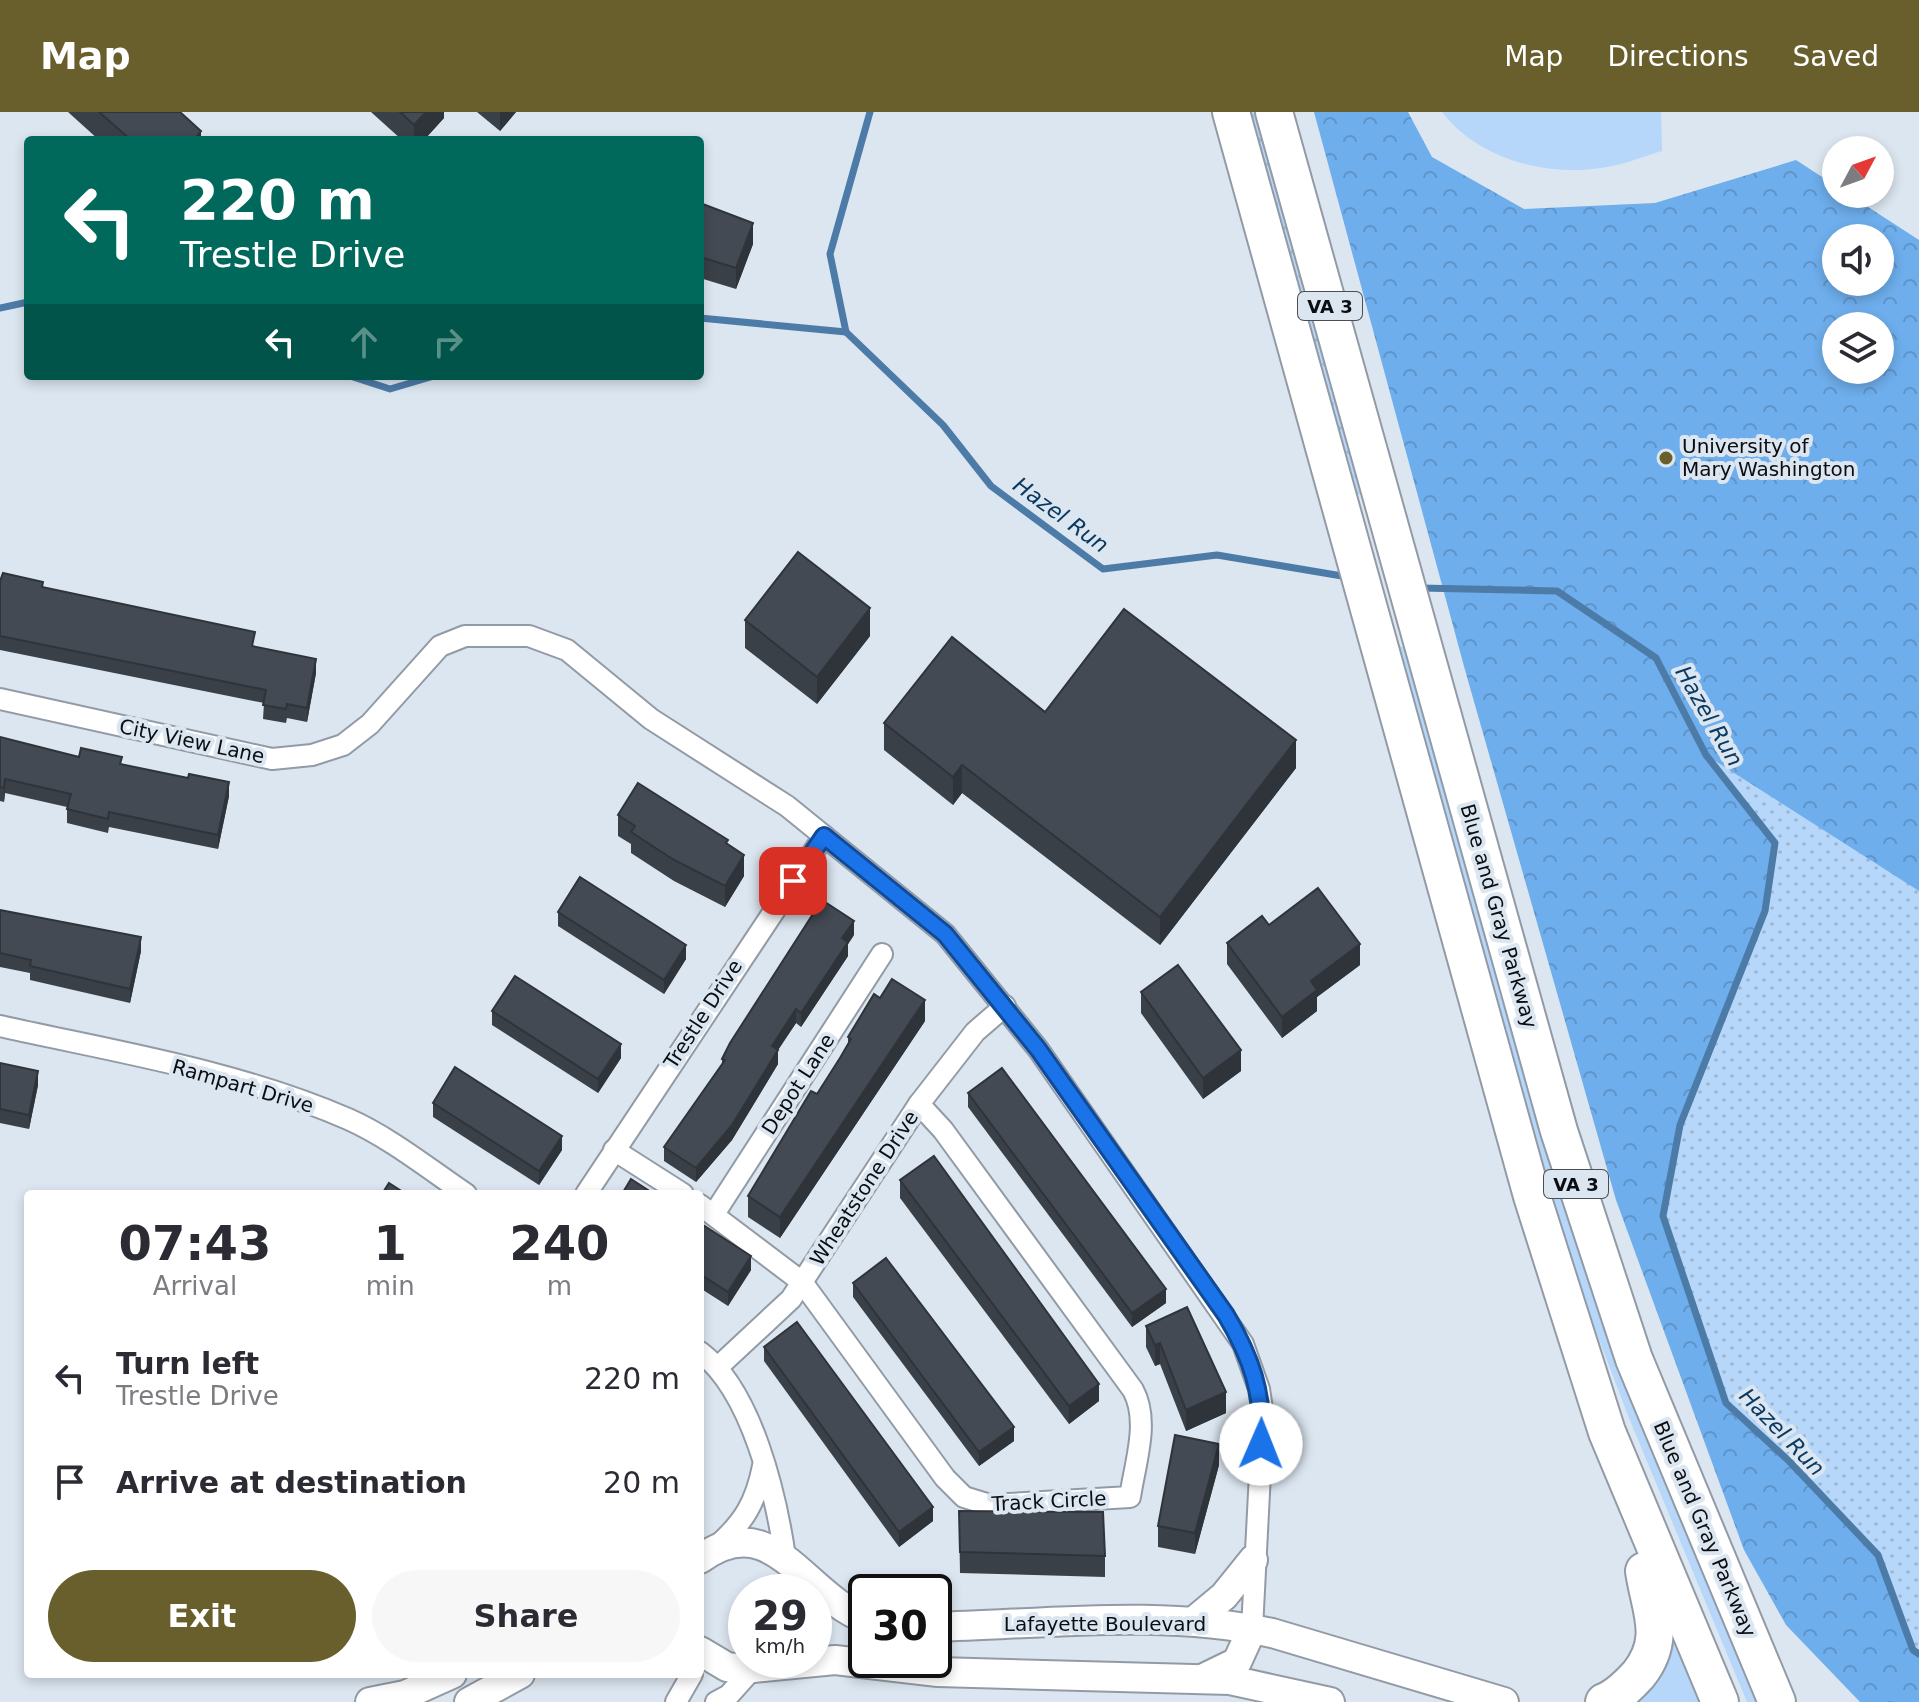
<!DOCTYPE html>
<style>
body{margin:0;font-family:"DejaVu Sans",sans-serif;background:#f7f7f7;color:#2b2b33;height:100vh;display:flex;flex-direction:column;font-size:30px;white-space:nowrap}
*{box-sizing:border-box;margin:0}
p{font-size:26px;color:#7c7c81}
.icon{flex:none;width:44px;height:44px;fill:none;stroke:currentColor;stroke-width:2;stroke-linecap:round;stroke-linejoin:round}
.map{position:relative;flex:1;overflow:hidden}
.drawer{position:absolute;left:24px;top:1078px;width:680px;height:488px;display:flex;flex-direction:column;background:#fff;border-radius:8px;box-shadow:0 4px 12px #0003}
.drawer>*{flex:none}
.guide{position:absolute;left:24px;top:24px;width:680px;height:244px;border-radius:8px;box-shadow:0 4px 12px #0003;background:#00695c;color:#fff;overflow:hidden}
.needle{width:52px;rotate:49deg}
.fabs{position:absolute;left:1822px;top:24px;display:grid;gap:16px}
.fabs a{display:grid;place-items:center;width:72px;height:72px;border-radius:50%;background:#fff;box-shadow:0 4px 12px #0003;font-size:40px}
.speed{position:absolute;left:728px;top:1462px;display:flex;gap:16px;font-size:40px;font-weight:700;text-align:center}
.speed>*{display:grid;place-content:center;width:104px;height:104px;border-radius:50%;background:#fff;box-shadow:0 4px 12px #0003;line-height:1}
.speed small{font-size:20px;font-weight:400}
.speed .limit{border:4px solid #111;border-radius:12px;background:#fff;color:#111}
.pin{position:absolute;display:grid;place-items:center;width:68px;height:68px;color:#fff;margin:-34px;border-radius:16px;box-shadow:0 4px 12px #0006}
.me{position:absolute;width:88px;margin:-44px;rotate:1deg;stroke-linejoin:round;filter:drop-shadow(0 0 6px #0008)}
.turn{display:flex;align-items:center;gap:28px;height:168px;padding:0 24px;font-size:36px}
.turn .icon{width:104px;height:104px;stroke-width:2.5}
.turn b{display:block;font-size:56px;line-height:68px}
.lanes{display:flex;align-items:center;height:76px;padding:0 24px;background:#0003;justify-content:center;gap:40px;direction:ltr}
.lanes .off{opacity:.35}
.eta{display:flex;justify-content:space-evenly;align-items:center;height:136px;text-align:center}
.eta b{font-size:48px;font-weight:600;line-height:56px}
.primary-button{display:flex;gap:16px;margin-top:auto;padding:16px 24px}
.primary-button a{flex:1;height:92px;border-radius:48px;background:#695f2c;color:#fff;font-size:32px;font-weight:600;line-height:92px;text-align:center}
.primary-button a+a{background:#f7f7f7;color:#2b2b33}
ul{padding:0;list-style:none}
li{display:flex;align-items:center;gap:24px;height:104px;padding:0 24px}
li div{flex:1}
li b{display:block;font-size:30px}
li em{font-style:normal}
header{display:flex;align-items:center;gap:48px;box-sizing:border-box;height:112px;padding:0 40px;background:#695f2c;color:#fff}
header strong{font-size:38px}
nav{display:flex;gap:44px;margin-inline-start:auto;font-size:28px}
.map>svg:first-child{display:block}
.grass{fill:#b6d7f9}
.forest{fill:url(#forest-crowns);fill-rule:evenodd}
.park{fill:url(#park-dots)}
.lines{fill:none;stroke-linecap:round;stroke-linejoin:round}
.stream{stroke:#4d7ba8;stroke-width:7}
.street-casing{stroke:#929ba5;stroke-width:24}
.secondary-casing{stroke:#929ba5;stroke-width:32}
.highway-casing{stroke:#929ba5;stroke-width:40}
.street{stroke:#fff;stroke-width:20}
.secondary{stroke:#fff;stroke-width:28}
.highway{stroke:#fff;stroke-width:36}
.wall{fill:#3a4047}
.shaded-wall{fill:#2f343a}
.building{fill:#434a53;stroke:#2f343a;stroke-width:2}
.route-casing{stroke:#114b97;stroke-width:20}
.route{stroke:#1a73e8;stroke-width:14}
.poi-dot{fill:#695f2c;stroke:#dce6f0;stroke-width:3}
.labels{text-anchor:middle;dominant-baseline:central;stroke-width:8;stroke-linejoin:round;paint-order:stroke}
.shield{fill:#dce6f0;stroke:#494e54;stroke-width:2}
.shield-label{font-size:18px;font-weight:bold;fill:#0a0d11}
.poi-label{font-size:20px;fill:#0a0d11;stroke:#dce6f0;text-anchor:start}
.street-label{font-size:20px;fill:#0a0d11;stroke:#dce6f0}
.water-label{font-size:22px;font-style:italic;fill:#0a3a62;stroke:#dce6f0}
</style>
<header>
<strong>Map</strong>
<nav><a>Map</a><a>Directions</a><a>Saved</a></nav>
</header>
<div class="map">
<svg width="1919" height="1590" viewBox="0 0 1919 1590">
<defs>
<pattern id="forest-crowns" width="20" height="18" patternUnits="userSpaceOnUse" patternTransform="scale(2)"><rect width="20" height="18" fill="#6eaeec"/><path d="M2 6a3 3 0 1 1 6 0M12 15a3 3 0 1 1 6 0" fill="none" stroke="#5e94c9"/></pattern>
<pattern id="park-dots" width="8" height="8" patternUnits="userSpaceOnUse" patternTransform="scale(2)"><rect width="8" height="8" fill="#b6d7f9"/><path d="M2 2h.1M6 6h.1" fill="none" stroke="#9bb7d4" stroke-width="1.8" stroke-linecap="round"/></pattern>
</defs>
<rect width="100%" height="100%" fill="#dce6f0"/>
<!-- grass -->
<g class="grass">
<path d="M 1442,0 L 1661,0 L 1662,39 C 1644,44 1626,52 1607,55 C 1549,66 1479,48 1442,0 Z"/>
<path d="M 1393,533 L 1411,536 L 1762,1590 L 1747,1590 L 1629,1306 L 1566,1141 Z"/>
<path d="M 1673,1521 L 1702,1590 L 1634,1590 Z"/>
</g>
<!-- forest -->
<path class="forest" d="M 1314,0 L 1408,0 L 1432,45 L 1524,97 L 1655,91 L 1796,48 L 1836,74 L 1836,82 L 1848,82 L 1919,128 L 1919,1590 L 1860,1590 L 1786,1513 L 1744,1438 L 1616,1088 L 1465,558 ZM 1836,126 L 1880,126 L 1880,170 L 1836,170 ZM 1836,214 L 1880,214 L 1880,258 L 1836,258 Z"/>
<!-- park -->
<g class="park">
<path d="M 1244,0 L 1262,0 L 1369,385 L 1349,380 Z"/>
<path d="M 1706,643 L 1919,779 L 1919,1542 L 1913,1538 L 1878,1443 L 1789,1349 L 1726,1291 L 1663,1104 L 1680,1013 L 1765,799 L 1775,732 Z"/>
</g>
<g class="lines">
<!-- stream -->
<g class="stream">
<path d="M 0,196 L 28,190"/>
<path d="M 700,206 L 846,220 L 943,313 L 991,374 L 1103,457 L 1217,443 L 1348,465"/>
<path d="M 846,220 L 830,142 L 870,0"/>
<path d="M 350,264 L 390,277 L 434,264"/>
<path d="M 1420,476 L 1557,479 L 1656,546 L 1706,643 L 1775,731 L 1765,799 L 1680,1013 L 1663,1104 L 1726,1291 L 1789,1349 L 1878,1443 L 1913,1538 L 1919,1542"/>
</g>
<!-- street casing -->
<g class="street-casing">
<g id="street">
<path d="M 0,587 L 272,647 L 312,643 L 343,633 L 370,612 L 440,534 L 465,524 L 529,524 L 567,538 L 651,607 L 787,694 L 945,822 L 1038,937 L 1243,1232 L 1259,1277 L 1263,1303 L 1252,1517"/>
<path d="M 0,914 C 116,940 238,959 348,1007 C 389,1025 429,1057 466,1082"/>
<path d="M 614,1038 L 683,1082"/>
<path d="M 586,1082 L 824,724"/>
<path d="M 700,1093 L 802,1170 L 945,1366 L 964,1385 L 990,1393 L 1130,1385 C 1135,1351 1150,1309 1133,1278 L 943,1018 L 919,992"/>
<path d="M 714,1102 L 882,842"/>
<path d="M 700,1240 C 752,1279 776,1383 785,1445"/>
<path d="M 719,1254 L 791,1187 L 919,992 L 975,920 L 1005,894"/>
<path d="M 717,1434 C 744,1410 756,1390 763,1354"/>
<path d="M 676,1590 L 692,1562"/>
<path d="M 716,1590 L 729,1583 L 754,1555"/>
</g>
</g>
<!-- secondary casing -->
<g class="secondary-casing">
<g id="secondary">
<path d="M 700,1447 C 773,1394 802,1483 866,1507"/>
<path d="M 1194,1509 L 1224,1484 L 1253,1448"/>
<path d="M 934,1515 C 1046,1512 1162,1497 1272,1521 L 1504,1590"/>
<path d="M 700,1539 L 727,1555 L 744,1557 L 835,1548 L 938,1560 L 1230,1568 L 1330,1590"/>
<path d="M 1206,1565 L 1237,1550 L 1252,1517"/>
<path d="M 370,1590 L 405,1583 L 452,1562"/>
<path d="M 469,1590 L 520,1562"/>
</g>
</g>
<!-- highway casing -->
<g class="highway-casing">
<g id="highway">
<path d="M 1231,0 L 1532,1084 L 1607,1320 L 1720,1590"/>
<path d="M 1274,0 L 1559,1019 L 1634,1247 L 1777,1590"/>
<path d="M 1604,1590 C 1617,1585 1630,1572 1639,1562 C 1667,1526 1650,1499 1644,1459"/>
</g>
</g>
<!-- street -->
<use href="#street" class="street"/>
<!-- secondary -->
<use href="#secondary" class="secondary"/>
<!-- highway -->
<use href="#highway" class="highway"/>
</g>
<!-- wall -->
<g class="wall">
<path d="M 68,0 L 180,0 L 201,28 L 99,28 Z"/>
<path d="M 371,0 L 444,0 L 444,6 L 424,28 L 402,28 Z"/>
<path d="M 477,0 L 516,0 L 500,19 Z"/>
<path d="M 700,91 L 753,132 L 736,177 L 700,166 Z"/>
<path d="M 0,469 L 43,475 L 255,535 L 316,561 L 307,610 L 287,606 L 286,611 L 263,607 L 264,591 L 0,538 Z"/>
<path d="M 745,508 L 870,524 L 817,592 L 745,536 Z"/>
<path d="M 1045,600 L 1296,656 L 1160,833 L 962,681 L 953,693 L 884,638 L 884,611 Z"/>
<path d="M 0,625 L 79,645 L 122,652 L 229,684 L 218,737 L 109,715 L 108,721 L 67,711 L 67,695 L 5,681 L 4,690 L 0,689 Z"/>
<path d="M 618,703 L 728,732 L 744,764 L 725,795 L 674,769 L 631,741 L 631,732 L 618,724 Z"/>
<path d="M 0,798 L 141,839 L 130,891 L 30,868 L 30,861 L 0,855 Z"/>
<path d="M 558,800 L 686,847 L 664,882 L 558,814 Z"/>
<path d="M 1269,813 L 1360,853 L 1317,885 L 1317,899 L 1282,926 L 1227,852 L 1227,831 Z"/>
<path d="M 854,823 L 848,832 L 848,844 L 801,915 L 796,911 L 778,938 L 778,952 L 732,1028 L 696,1070 L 664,1049 L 664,1035 L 722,952 L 722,947 Z"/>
<path d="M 1141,880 L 1241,959 L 1203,987 L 1141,901 Z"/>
<path d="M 492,899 L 621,946 L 598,981 L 492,913 Z"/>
<path d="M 925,909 L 780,1126 L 748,1105 L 748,1084 L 817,982 L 848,932 L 848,925 Z"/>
<path d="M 0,951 L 38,973 L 29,1017 L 0,1011 Z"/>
<path d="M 968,981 L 1166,1191 L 1132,1215 L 968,995 Z"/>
<path d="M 433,991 L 562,1038 L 539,1073 L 433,1005 Z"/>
<path d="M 900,1068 L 1099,1289 L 1069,1312 L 900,1086 Z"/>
<path d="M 700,1111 L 751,1158 L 728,1194 L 700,1176 Z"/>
<path d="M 853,1171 L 1014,1329 L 979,1354 L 853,1185 Z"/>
<path d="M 1146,1214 L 1226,1301 L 1186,1319 L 1160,1252 L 1155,1254 L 1146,1235 Z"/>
<path d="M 764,1235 L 933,1409 L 899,1435 L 764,1249 Z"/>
<path d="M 1219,1353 L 1195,1442 L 1158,1435 L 1158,1414 Z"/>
<path d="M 959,1399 L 1105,1444 L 1105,1465 L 960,1461 Z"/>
</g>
<!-- shaded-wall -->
<g class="shaded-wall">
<path d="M 426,0 L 444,0 L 444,6 L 424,28 L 414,28 L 414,13 Z"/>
<path d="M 500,0 L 516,0 L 500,19 Z"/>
<path d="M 201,19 L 201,28 L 194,28 Z"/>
<path d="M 753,111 L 753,132 L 736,177 L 736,156 Z"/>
<path d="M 870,496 L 870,524 L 817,592 L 817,565 Z"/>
<path d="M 316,547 L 316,561 L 307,610 L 307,596 Z"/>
<path d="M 1296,628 L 1296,656 L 1160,833 L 1160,805 Z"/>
<path d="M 962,653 L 962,681 L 953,693 L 953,665 Z"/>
<path d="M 5,667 L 5,681 L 4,690 L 4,676 Z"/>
<path d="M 229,670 L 229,684 L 218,737 L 218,723 Z"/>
<path d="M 744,743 L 744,764 L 725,795 L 725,774 Z"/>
<path d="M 854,809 L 854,823 L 848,832 L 848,844 L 801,915 L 801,901 L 842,826 Z"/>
<path d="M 141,825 L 141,839 L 130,891 L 130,877 Z"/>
<path d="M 1360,832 L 1360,853 L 1317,885 L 1317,899 L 1282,926 L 1282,905 L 1311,869 Z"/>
<path d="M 686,833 L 686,847 L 664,882 L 664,868 Z"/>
<path d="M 925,888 L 925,909 L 780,1126 L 780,1105 Z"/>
<path d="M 796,897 L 796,911 L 778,938 L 778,952 L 732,1028 L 696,1070 L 696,1056 Z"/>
<path d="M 621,932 L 621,946 L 598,981 L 598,967 Z"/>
<path d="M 1241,938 L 1241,959 L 1203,987 L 1203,966 Z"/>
<path d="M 38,959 L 38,973 L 29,1017 L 29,1003 Z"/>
<path d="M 562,1024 L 562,1038 L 539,1073 L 539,1059 Z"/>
<path d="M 751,1144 L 751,1158 L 728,1194 L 728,1180 Z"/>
<path d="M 1166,1177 L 1166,1191 L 1132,1215 L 1132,1201 Z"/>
<path d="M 1160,1231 L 1160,1252 L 1155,1254 L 1155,1233 Z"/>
<path d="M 1099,1272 L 1099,1289 L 1069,1312 L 1069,1294 Z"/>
<path d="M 1226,1280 L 1226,1301 L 1186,1319 L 1186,1298 Z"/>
<path d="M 1014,1315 L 1014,1329 L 979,1354 L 979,1340 Z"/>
<path d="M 1219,1332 L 1219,1353 L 1195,1442 L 1195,1421 Z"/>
<path d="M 933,1395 L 933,1409 L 899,1435 L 899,1420 Z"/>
</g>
<!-- building -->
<g class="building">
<path d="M 99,0 L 180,0 L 201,19 L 194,28 L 131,28 Z"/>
<path d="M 400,0 L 426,0 L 414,13 Z"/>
<path d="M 700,91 L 753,111 L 736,156 L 700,145 Z"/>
<path d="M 798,440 L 870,496 L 817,565 L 745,508 Z"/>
<path d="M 3,461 L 43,470 L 42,475 L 255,520 L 252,534 L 316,547 L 307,596 L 287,592 L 286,597 L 263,593 L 266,578 L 0,524 L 0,469 Z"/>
<path d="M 1124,497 L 1296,628 L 1160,805 L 962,653 L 953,665 L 884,611 L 952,525 L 1045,600 Z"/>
<path d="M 0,625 L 79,645 L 81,636 L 122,645 L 120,652 L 188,666 L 189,662 L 229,670 L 218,723 L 109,700 L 108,707 L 67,697 L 71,682 L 5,667 L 4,676 L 0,675 Z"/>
<path d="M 638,671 L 728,728 L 726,731 L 744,743 L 725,774 L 674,748 L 631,720 L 635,714 L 618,703 Z"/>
<path d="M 580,765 L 686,833 L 664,868 L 558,800 Z"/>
<path d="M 1318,776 L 1360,832 L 1311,869 L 1317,878 L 1282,905 L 1227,831 L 1262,804 L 1269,813 Z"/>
<path d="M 822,788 L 854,809 L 842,826 L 848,830 L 801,901 L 796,897 L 772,934 L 778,938 L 732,1013 L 696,1056 L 664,1035 L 725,948 L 722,947 L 730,931 Z"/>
<path d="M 0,798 L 141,825 L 130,877 L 30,854 L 31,848 L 0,841 Z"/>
<path d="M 1178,853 L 1241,938 L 1203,966 L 1141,880 Z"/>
<path d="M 515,864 L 621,932 L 598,967 L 492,899 Z"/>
<path d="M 892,867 L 925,888 L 780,1105 L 748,1084 L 811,979 L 817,982 L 840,946 L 851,927 L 848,925 L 874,882 L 880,886 Z"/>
<path d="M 0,951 L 38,959 L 29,1003 L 0,997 Z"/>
<path d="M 455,955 L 562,1024 L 539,1059 L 433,991 Z"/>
<path d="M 1002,956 L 1166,1177 L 1132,1201 L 968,981 Z"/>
<path d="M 934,1044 L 1099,1272 L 1069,1294 L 900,1068 Z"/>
<path d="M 631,1067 L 654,1082 L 622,1082 Z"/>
<path d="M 389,1071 L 406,1082 L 382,1082 Z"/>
<path d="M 700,1111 L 751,1144 L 728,1180 L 700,1162 Z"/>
<path d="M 886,1146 L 1014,1315 L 979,1340 L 853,1171 Z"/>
<path d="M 1187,1195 L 1226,1280 L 1186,1298 L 1160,1231 L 1155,1233 L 1146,1214 Z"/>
<path d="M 797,1210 L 933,1395 L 899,1420 L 764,1235 Z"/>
<path d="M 1175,1323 L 1219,1332 L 1195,1421 L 1158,1414 Z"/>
<path d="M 959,1399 L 1103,1400 L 1105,1444 L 960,1440 Z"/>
</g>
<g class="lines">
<!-- route casing -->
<g class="route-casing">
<path id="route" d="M 793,769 L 824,724 L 945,822 L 1038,937 L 1226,1203 C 1251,1245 1264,1282 1261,1332"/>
</g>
<!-- route -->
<use href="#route" class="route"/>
</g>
<!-- markers -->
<circle class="poi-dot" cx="1666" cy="346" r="8"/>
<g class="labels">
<!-- shield labels -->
<g class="shield">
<rect x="1298" y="180" width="64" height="28" rx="6"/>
<rect x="1544" y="1058" width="64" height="28" rx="6"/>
</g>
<g class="shield-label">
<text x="1330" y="194">VA 3</text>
<text x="1576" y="1072">VA 3</text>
</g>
<!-- poi labels -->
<g class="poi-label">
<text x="1682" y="334">University of<tspan x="1682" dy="23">Mary Washington</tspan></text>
</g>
<!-- street labels -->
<g class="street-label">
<text transform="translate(192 629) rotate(12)">City View Lane</text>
<text transform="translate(1499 804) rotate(74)">Blue and Gray Parkway</text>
<text transform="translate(703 902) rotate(-57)">Trestle Drive</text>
<text transform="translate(798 972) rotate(-57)">Depot Lane</text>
<text transform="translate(243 974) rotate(16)">Rampart Drive</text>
<text transform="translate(864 1076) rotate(-57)">Wheatstone Drive</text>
<text transform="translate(1049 1389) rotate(-3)">Track Circle</text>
<text transform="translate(1705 1417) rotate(67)">Blue and Gray Parkway</text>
<text x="1105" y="1512">Lafayette Boulevard</text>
</g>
<!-- water labels -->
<g class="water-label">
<text transform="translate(1061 403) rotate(36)">Hazel Run</text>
<text transform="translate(1709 604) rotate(60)">Hazel Run</text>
<text transform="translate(1782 1320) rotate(46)">Hazel Run</text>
</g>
</g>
</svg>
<div class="fabs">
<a><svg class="needle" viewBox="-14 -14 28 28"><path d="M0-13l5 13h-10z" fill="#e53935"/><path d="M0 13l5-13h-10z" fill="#7c7c81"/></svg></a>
<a><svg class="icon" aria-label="sound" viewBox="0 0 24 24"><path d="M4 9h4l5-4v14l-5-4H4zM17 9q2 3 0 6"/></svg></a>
<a><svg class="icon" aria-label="layers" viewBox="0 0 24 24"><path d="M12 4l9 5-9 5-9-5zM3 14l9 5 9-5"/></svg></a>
</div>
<div class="speed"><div>29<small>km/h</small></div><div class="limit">30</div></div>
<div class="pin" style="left:793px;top:769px;background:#d93025"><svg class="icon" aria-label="arrive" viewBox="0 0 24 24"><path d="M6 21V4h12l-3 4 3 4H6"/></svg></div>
<svg class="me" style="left:1261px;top:1332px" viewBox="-20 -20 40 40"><circle r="19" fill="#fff"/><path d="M0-13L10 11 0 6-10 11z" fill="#1a73e8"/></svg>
<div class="guide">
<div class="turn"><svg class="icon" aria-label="left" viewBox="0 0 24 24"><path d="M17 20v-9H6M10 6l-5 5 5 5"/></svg><div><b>220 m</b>Trestle Drive</div></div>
<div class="lanes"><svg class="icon" aria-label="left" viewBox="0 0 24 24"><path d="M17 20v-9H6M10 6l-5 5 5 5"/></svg><svg class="icon off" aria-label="ahead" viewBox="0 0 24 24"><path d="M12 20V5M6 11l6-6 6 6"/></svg><svg class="icon off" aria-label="right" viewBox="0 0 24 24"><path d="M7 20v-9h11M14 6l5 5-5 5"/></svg></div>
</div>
<section class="drawer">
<div class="eta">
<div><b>07:43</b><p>Arrival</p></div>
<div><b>1</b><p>min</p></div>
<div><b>240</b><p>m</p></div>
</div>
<ul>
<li><svg class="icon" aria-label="left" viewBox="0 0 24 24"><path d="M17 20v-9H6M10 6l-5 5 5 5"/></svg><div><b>Turn left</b><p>Trestle Drive</p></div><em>220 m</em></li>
<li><svg class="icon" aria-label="arrive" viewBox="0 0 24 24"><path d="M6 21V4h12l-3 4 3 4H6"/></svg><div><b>Arrive at destination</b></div><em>20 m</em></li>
</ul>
<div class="primary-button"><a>Exit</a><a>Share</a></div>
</section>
</div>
